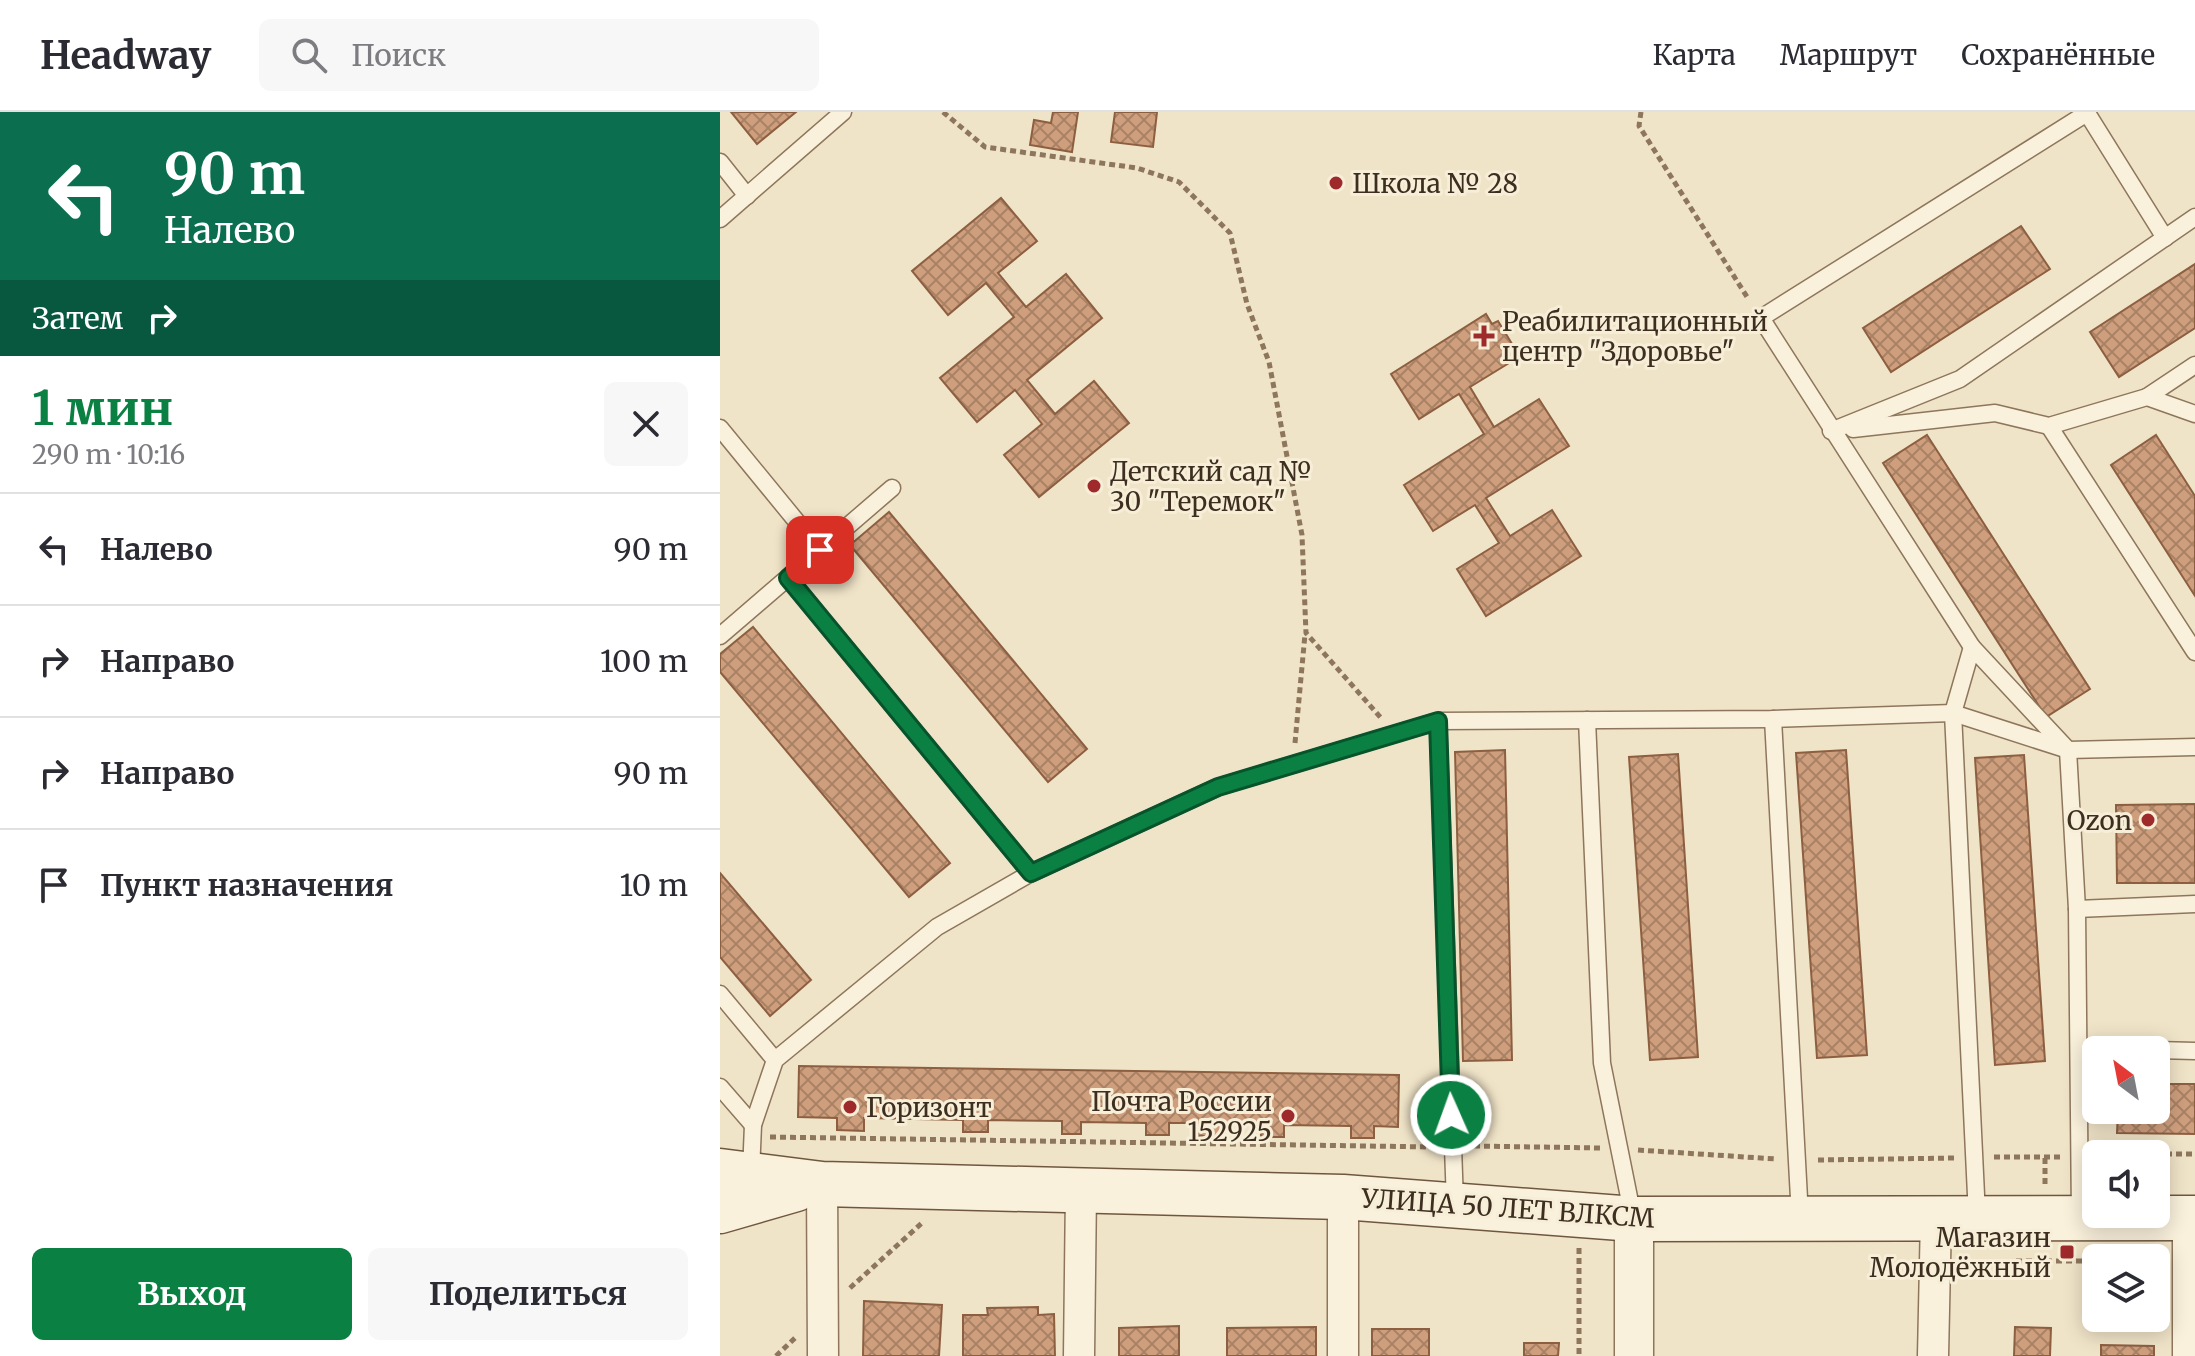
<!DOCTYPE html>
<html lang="ru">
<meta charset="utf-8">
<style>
body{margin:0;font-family:Merriweather,serif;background:#f7f7f7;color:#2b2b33;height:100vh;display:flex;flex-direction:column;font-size:30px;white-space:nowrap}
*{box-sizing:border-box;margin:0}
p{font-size:26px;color:#7c7c81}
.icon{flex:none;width:44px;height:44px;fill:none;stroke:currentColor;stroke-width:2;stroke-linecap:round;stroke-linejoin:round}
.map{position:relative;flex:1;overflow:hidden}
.sheet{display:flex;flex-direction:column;background:#fff;width:720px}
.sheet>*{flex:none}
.hud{background:#0b6e4f;color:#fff;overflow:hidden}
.needle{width:52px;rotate:328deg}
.tools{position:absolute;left:1362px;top:924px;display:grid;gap:16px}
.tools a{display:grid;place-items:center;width:88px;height:88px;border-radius:12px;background:#fff;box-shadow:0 4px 20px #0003;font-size:40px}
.pin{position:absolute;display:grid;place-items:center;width:68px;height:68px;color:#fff;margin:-34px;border-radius:16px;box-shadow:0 4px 12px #0006}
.me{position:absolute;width:88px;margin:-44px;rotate:358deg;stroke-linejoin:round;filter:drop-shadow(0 0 6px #0008)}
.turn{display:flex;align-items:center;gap:28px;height:168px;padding:0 32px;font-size:36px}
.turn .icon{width:104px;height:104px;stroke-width:2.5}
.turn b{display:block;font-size:56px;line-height:68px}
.then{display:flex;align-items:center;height:76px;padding:0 32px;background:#0003;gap:16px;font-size:30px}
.round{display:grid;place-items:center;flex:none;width:84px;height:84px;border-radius:12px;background:#f7f7f7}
.summary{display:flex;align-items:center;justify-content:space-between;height:136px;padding:0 32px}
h1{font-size:48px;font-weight:700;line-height:60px;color:#0b8043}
.button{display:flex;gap:16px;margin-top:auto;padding:16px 32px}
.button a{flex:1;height:92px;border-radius:12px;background:#0b8043;color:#fff;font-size:32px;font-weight:700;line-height:92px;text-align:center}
.button a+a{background:#f7f7f7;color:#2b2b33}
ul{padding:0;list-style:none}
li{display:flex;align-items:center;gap:24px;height:112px;padding:0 32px;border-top:2px solid #e1e1e2}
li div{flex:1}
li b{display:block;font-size:30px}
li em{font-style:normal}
header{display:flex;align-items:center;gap:48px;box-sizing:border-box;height:112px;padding:0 40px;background:#fff;border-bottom:2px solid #e1e1e2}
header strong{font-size:38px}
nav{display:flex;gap:44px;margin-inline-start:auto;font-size:28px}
.search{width:560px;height:72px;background:#f7f7f7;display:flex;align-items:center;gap:20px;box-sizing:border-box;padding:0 28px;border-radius:12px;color:#7c7c81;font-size:30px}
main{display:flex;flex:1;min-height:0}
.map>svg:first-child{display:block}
.building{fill:url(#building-cross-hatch);stroke:#8d5f41;stroke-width:2}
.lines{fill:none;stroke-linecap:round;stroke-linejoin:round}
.service-casing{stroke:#8d765c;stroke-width:19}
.minor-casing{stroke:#8d765c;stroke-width:33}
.tertiary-casing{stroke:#8d765c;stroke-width:41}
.secondary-casing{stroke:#6f573f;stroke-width:47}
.path{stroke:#8d765c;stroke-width:5;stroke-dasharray:6 4;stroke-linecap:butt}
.service{stroke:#faf1dc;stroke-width:16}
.minor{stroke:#faf1dc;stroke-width:30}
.tertiary{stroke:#faf1dc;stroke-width:38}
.secondary{stroke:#faf1dc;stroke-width:44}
.route-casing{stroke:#07532c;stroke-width:20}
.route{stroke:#0b8043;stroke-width:14}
.poi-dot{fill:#9e2a2b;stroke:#f7eed8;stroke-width:3}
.labels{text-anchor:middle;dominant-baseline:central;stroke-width:6;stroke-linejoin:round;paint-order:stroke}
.poi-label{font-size:26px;fill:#3d2e20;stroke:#f7eed8;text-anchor:start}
.street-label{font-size:26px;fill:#3d2e20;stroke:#f7eed8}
</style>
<header>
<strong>Headway</strong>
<div class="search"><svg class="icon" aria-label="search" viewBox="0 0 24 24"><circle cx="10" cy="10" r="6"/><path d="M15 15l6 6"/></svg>Поиск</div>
<nav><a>Карта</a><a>Маршрут</a><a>Сохранённые</a></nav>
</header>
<main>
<section class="sheet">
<div class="hud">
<div class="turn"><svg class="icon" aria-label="left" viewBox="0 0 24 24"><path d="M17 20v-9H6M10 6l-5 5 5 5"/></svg><div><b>90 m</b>Налево</div></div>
<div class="then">Затем<svg class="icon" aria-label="right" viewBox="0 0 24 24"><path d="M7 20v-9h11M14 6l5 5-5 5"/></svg></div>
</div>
<div class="summary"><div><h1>1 мин</h1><p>290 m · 10:16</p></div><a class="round"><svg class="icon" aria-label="close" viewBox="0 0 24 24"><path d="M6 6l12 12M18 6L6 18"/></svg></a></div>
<ul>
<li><svg class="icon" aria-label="left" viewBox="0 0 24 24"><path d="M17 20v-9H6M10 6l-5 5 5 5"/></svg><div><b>Налево</b></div><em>90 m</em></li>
<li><svg class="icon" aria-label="right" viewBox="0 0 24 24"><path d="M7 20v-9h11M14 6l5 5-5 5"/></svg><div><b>Направо</b></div><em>100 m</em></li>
<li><svg class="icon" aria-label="right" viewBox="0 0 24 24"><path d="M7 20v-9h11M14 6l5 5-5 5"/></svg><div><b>Направо</b></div><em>90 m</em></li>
<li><svg class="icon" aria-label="arrive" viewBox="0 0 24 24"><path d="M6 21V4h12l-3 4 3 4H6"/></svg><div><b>Пункт назначения</b></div><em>10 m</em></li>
</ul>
<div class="button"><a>Выход</a><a>Поделиться</a></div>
</section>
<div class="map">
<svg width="1475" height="1244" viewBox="0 0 1475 1244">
<defs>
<pattern id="building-cross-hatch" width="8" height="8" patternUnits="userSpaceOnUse" patternTransform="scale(2)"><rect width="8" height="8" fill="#cf9f7d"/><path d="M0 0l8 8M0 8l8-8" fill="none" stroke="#a98266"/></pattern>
</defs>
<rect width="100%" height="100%" fill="#f0e4c8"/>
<!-- building -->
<g class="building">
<path d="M 11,0 L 76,0 L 37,32 Z"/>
<path d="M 333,0 L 358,0 L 352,40 L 310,33 L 314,8 L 331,11 Z"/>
<path d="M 395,0 L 437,0 L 433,35 L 391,30 Z"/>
<path d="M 281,86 L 317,129 L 278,161 L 306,195 L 346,162 L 382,206 L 307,268 L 335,302 L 374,269 L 409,311 L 319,385 L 284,343 L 322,312 L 295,278 L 257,310 L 220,266 L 294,205 L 266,171 L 228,203 L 192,159 Z"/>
<path d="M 1301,114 L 1330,157 L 1171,260 L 1143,216 Z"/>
<path d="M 1475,152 L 1475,216 L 1399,265 L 1370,220 Z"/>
<path d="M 766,202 L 772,212 L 778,209 L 794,235 L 788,238 L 794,248 L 750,275 L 774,315 L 819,287 L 849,334 L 766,386 L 790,424 L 832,398 L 861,444 L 766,504 L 737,457 L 779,431 L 755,393 L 713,419 L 684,373 L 764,322 L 739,282 L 699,307 L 671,262 Z"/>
<path d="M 1207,323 L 1370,577 L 1326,605 L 1163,351 Z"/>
<path d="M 1436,323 L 1475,384 L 1475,484 L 1391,353 Z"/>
<path d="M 169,400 L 367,637 L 328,670 L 130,433 Z"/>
<path d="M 33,515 L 230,751 L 189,785 L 0,560 L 0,542 Z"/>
<path d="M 785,638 L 792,948 L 743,949 L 735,640 Z"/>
<path d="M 1126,638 L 1147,943 L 1097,946 L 1076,641 Z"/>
<path d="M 958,642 L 978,945 L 930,948 L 909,645 Z"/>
<path d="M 1304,643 L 1325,949 L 1275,953 L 1255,646 Z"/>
<path d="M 1475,692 L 1475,771 L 1397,771 L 1396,693 Z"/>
<path d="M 0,761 L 91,868 L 50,904 L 0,845 Z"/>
<path d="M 79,954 L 679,963 L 678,1015 L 654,1014 L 654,1026 L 631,1026 L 631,1014 L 564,1013 L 564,1025 L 541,1025 L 541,1012 L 501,1012 L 501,1024 L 478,1024 L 478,1011 L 449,1011 L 449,1023 L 426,1023 L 426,1011 L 361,1010 L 361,1022 L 342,1022 L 342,1009 L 268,1008 L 268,1020 L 243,1020 L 243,1008 L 144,1006 L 144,1019 L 117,1018 L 117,1006 L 78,1005 Z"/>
<path d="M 1436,972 L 1475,972 L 1475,1022 L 1397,1021 L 1398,998 L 1436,998 Z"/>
<path d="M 144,1189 L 222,1193 L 219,1244 L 143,1244 Z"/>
<path d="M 318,1195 L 318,1203 L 334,1202 L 335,1244 L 243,1244 L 243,1203 L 268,1203 L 267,1196 Z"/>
<path d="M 459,1214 L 459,1244 L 399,1244 L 399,1216 Z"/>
<path d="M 596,1215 L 596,1244 L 507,1244 L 507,1216 Z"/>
<path d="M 1295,1215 L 1331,1216 L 1330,1244 L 1294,1244 Z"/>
<rect x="652" y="1217" width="57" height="27"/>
<path d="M 804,1231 L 839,1231 L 838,1244 L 804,1244 Z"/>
<path d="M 1381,1233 L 1434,1234 L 1434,1244 L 1381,1244 Z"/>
</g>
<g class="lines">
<!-- service casing -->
<g class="service-casing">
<g id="service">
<path d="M 0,50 L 27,84"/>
<path d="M 0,107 L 123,0"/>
<path d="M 1427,285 L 1475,253"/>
<path d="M 1329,314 L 1475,540"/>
<path d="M 0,316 L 100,438"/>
<path d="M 1133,317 L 1275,301 L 1329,314 L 1427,285 L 1475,302"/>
<path d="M 1111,319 L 1240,267 L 1475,105"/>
<path d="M 68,466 L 311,761"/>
<path d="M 0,524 L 172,376"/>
<path d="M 1252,535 L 1041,206 L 1367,1 L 1445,126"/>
<path d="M 1053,607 L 1080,1105"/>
<path d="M 867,608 L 882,951 L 913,1105"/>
<path d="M 1357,797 L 1475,792"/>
<path d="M 0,882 L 55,948"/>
<path d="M 1436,938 L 1475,939"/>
<path d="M 0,975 L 33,1013"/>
<path d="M 31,1060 L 33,1013 L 55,948 L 217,815 L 311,761 L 498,675 L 718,609"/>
<path d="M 735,1091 L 718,609 L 1053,607 L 1233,601 L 1348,638 L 1475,635"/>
<path d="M 1257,1104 L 1233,601 L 1252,535 L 1348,638 L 1357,797 L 1360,1105"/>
</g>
</g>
<!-- minor casing -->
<g class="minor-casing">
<g id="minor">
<path d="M 102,1072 L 103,1244"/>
<path d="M 1468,1106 L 1468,1244"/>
<path d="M 359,1244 L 361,1078"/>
<path d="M 623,1244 L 623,1085"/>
<path d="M 1213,1244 L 1216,1105"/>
</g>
</g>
<!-- tertiary casing -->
<g class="tertiary-casing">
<path id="tertiary" d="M 914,1107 L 914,1244"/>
</g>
<!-- secondary casing -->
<g class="secondary-casing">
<g id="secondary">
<path d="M 0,1059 L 102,1072 L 623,1085 L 914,1107 L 1475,1106"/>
<path d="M 0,1099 L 76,1077"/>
</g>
</g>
<!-- path -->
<g class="path">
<path d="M 223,0 L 265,35 L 417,56 L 459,70 L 510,121 L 527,192 L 549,250 L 582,423 L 586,521 L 661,606"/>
<path d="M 921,0 L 919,14 L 1029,188"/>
<path d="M 575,631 L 585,522"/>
<path d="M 50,1025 L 712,1035"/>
<path d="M 754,1034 L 880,1036"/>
<path d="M 918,1038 L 1056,1047"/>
<path d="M 1378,1042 L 1413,1042"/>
<path d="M 1436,1042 L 1475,1042"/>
<path d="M 1274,1045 L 1340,1045"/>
<path d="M 1098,1048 L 1236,1046"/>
<path d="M 1325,1072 L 1325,1045"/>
<path d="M 859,1136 L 859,1244"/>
<path d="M 1296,1149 L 1369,1149"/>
<path d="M 130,1176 L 203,1110"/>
<path d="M 56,1244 L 75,1226"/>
</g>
<!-- service -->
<use href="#service" class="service"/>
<!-- minor -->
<use href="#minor" class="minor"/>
<!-- tertiary -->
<use href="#tertiary" class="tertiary"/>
<!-- secondary -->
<use href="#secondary" class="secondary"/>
</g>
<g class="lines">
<!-- route casing -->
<g class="route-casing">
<path id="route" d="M 100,438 L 68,466 L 311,761 L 498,675 L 718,609 L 731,1003"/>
</g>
<!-- route -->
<use href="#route" class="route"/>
</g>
<!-- markers -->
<g class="poi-dot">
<circle cx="616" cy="71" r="8"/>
<path d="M760 212h8v8h8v8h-8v8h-8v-8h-8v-8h8z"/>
<circle cx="374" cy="374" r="8"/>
<circle cx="1428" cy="708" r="8"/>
<circle cx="130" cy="995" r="8"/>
<circle cx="568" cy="1004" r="8"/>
<rect x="1339" y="1132" width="16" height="16" rx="4"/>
</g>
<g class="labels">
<!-- poi labels -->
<g class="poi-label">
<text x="632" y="71">Школа № 28</text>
<text x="782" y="209">Реабилитационный<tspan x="782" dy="30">центр "Здоровье"</tspan></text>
<text x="390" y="359">Детский сад №<tspan x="390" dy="30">30 "Теремок"</tspan></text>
<text x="1412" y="708" text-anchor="end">Ozon</text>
<text x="552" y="989" text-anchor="end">Почта России<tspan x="552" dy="30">152925</tspan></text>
<text x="146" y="995">Горизонт</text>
<text x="1331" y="1125" text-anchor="end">Магазин<tspan x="1331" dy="30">Молодёжный</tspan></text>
</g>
<!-- street labels -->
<g class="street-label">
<text transform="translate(788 1096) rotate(4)">УЛИЦА 50 ЛЕТ ВЛКСМ</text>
</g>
</g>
</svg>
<div class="tools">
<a><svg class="needle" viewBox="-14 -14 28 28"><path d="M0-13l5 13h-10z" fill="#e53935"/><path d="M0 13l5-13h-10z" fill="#7c7c81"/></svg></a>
<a><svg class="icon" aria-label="sound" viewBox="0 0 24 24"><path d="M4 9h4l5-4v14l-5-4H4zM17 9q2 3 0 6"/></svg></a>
<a><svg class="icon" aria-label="layers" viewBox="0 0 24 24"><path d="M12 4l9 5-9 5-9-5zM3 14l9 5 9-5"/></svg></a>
</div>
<div class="pin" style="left:100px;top:438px;background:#d93025"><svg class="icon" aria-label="arrive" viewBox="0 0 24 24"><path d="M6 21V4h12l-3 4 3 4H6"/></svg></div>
<svg class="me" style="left:731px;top:1003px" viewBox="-20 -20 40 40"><circle r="17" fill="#0b8043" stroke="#fff" stroke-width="3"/><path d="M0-11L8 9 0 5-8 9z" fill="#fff"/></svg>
</div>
</main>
